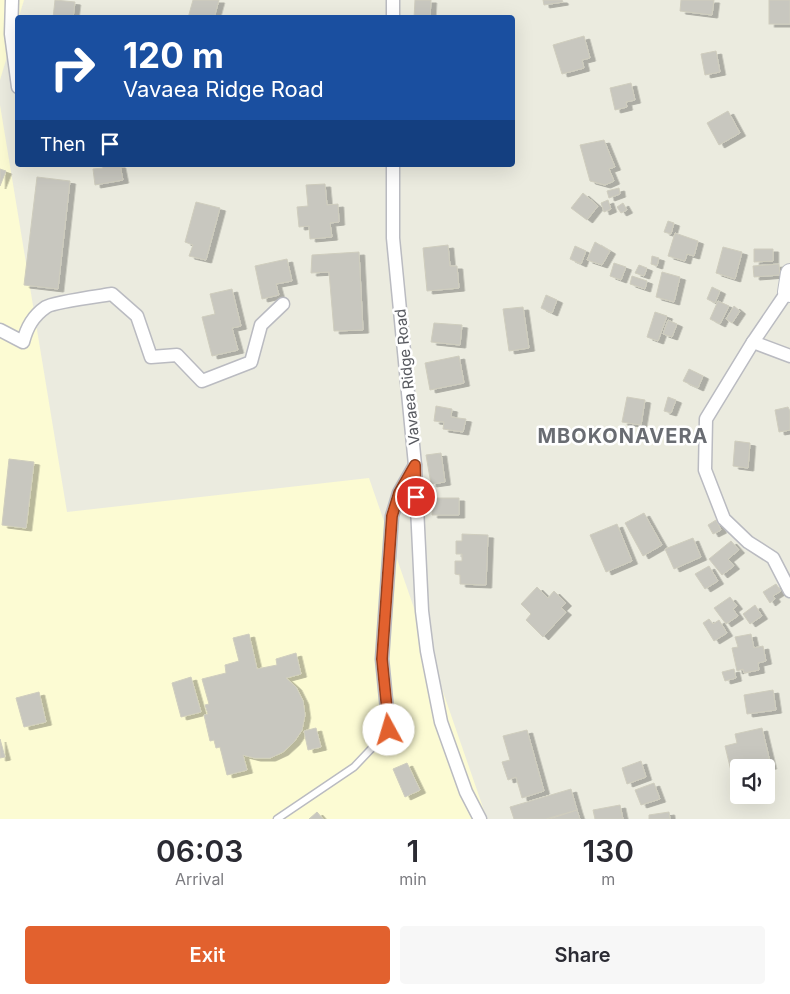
<!DOCTYPE html>
<style>
body{margin:0;font-family:Inter,sans-serif;background:#f7f7f7;color:#2b2b33;height:100vh;display:flex;flex-direction:column;font-size:19px;white-space:nowrap}
*{box-sizing:border-box;margin:0}
p{font-size:16px;color:#7c7c81}
.icon{flex:none;width:28px;height:28px;fill:none;stroke:currentColor;stroke-width:2;stroke-linecap:round;stroke-linejoin:round}
.map{position:relative;height:819px;overflow:hidden}
.side{display:flex;flex-direction:column;background:#fff;flex:1}
.side>*{flex:none}
.hud{position:absolute;left:15px;top:15px;width:500px;height:152px;border-radius:5px;box-shadow:0 5px 20px #0002;background:#1a4fa0;color:#fff;overflow:hidden}
.buttons{position:absolute;left:730px;top:759px;display:grid;gap:10px}
.buttons a{display:grid;place-items:center;width:45px;height:45px;border-radius:5px;background:#fff;box-shadow:0 5px 20px #0002;font-size:25px}
.pin{position:absolute;display:grid;place-items:center;width:42px;height:42px;color:#fff;margin:-21px;border:2px solid #fff;border-radius:50%;box-shadow:0 1px 5px #0007}
.me{position:absolute;width:55px;margin:-28px;rotate:354deg;stroke-linejoin:round;filter:drop-shadow(0 0 4px #0008)}
.turn{display:flex;align-items:center;gap:18px;height:105px;padding:0 25px;font-size:22px}
.turn .icon{width:65px;height:65px;stroke-width:2.5}
.turn b{display:block;font-size:35px;line-height:42px}
.then{display:flex;align-items:center;height:48px;padding:0 25px;background:#0003;gap:10px;font-size:19px}
.eta{display:flex;justify-content:space-evenly;align-items:center;height:85px;text-align:center}
.eta b{font-size:30px;font-weight:600;line-height:35px}
.primary-button{display:flex;gap:10px;margin-top:auto;padding:10px 25px}
.primary-button a{flex:1;height:58px;border-radius:5px;background:#e2612e;color:#fff;font-size:20px;font-weight:600;line-height:58px;text-align:center}
.primary-button a+a{background:#f7f7f7;color:#2b2b33}
.map>svg:first-child{display:block}
.commercial{fill:#fcfbd3}
.building{fill:#c8c7bf;stroke:#cfcdbe;filter:url(#shadow)}
.lines{fill:none;stroke-linecap:round;stroke-linejoin:round}
.lane-casing{stroke:#babbc1;stroke-width:9}
.street-casing{stroke:#babbc1;stroke-width:15}
.secondary-casing{stroke:#babcc3;stroke-width:20}
.lane{stroke:#fff;stroke-width:6}
.street{stroke:#fff;stroke-width:12}
.secondary{stroke:#fff;stroke-width:18}
.route-casing{stroke:#933f1e;stroke-width:12}
.route{stroke:#e2612e;stroke-width:9}
.labels{text-anchor:middle;dominant-baseline:central;stroke-width:5;stroke-linejoin:round;paint-order:stroke}
.street-label{font-size:15px;fill:#585a60;stroke:#fff}
.district-label{font-size:20px;font-weight:bold;letter-spacing:1px;fill:#696c72;stroke:#fff}
</style>
<div class="map">
<svg width="790" height="819" viewBox="0 0 790 819">
<defs>
<filter id="shadow"><feDropShadow dx="5.5" dy="3" stdDeviation="0" flood-color="#0004"/></filter>
</defs>
<rect width="100%" height="100%" fill="#ebebdf"/>
<!-- commercial -->
<g class="commercial">
<path d="M 0,0 L 24,0 L 0,80 Z"/>
<path d="M 0,105 L 67,512 L 369,478 L 487,819 L 0,819 Z"/>
</g>
<!-- building -->
<g class="building">
<path d="M 55,0 L 75,2 L 73,18 L 53,18 Z"/>
<path d="M 193,0 L 219,0 L 214,18 L 188,18 Z"/>
<path d="M 415,0 L 431,0 L 430,18 L 414,18 Z"/>
<path d="M 543,0 L 562,0 L 563,2 L 544,5 Z"/>
<path d="M 681,0 L 714,0 L 712,15 L 680,11 Z"/>
<rect x="769" y="0" width="21" height="24"/>
<path d="M 584,36 L 590,58 L 582,60 L 584,68 L 562,74 L 553,45 Z"/>
<path d="M 716,51 L 720,72 L 705,75 L 701,54 Z"/>
<path d="M 631,83 L 635,100 L 626,102 L 627,107 L 615,110 L 610,88 Z"/>
<path d="M 728,111 L 740,133 L 719,145 L 707,123 Z"/>
<path d="M 604,140 L 615,167 L 609,169 L 614,181 L 605,185 L 590,181 L 580,145 Z"/>
<path d="M 102,165 L 120,165 L 123,180 L 95,185 L 93,169 L 103,168 Z"/>
<path d="M 0,169 L 6,171 L 0,186 Z"/>
<path d="M 37,177 L 70,181 L 58,289 L 24,285 Z"/>
<path d="M 325,184 L 327,205 L 338,204 L 339,222 L 330,223 L 332,237 L 310,239 L 309,226 L 299,227 L 297,207 L 308,206 L 306,185 Z"/>
<path d="M 619,188 L 620,194 L 609,198 L 607,191 Z"/>
<path d="M 583,193 L 598,206 L 587,220 L 571,208 Z"/>
<path d="M 608,200 L 611,209 L 604,212 L 601,203 Z"/>
<path d="M 196,202 L 220,208 L 206,260 L 189,256 L 193,245 L 185,242 Z"/>
<path d="M 623,203 L 627,210 L 621,213 L 617,207 Z"/>
<path d="M 668,221 L 674,223 L 671,234 L 664,232 Z"/>
<path d="M 675,233 L 698,241 L 694,256 L 687,254 L 685,261 L 668,256 Z"/>
<path d="M 595,242 L 610,251 L 602,265 L 587,260 Z"/>
<path d="M 448,245 L 450,266 L 457,266 L 459,288 L 427,291 L 423,248 Z"/>
<path d="M 575,246 L 586,251 L 581,264 L 570,259 Z"/>
<path d="M 723,247 L 742,252 L 735,279 L 716,273 Z"/>
<path d="M 754,249 L 773,249 L 773,261 L 754,262 Z"/>
<path d="M 359,252 L 363,330 L 334,331 L 329,272 L 311,273 L 312,255 Z"/>
<path d="M 652,256 L 659,258 L 657,266 L 651,264 Z"/>
<path d="M 287,259 L 292,281 L 276,284 L 279,295 L 262,299 L 255,266 Z"/>
<path d="M 614,263 L 626,267 L 621,280 L 610,276 Z"/>
<path d="M 779,264 L 780,275 L 754,277 L 753,266 Z"/>
<path d="M 639,265 L 647,268 L 644,276 L 635,273 Z"/>
<path d="M 662,272 L 680,277 L 674,302 L 656,297 Z"/>
<path d="M 632,276 L 647,281 L 645,289 L 630,284 Z"/>
<path d="M 712,287 L 720,291 L 715,303 L 707,299 Z"/>
<path d="M 232,289 L 241,326 L 232,328 L 238,350 L 212,356 L 202,317 L 215,314 L 210,294 Z"/>
<path d="M 546,295 L 557,300 L 552,313 L 541,308 Z"/>
<path d="M 718,301 L 729,306 L 720,324 L 710,319 Z"/>
<path d="M 734,306 L 740,311 L 732,323 L 726,319 Z"/>
<path d="M 523,307 L 529,348 L 509,351 L 503,309 Z"/>
<path d="M 655,312 L 667,316 L 658,341 L 647,337 Z"/>
<path d="M 668,320 L 677,324 L 672,337 L 663,334 Z"/>
<path d="M 434,323 L 462,325 L 460,345 L 431,342 Z"/>
<path d="M 459,356 L 464,383 L 430,390 L 425,363 Z"/>
<path d="M 689,369 L 703,376 L 698,388 L 683,381 Z"/>
<path d="M 627,397 L 645,400 L 641,425 L 622,422 Z"/>
<path d="M 668,397 L 676,400 L 671,413 L 664,411 Z"/>
<path d="M 436,406 L 452,409 L 451,417 L 466,419 L 463,432 L 443,429 L 444,422 L 434,421 Z"/>
<path d="M 788,407 L 790,411 L 790,430 L 779,432 L 775,410 Z"/>
<path d="M 735,441 L 750,443 L 748,468 L 733,466 Z"/>
<path d="M 441,453 L 445,482 L 431,484 L 426,455 Z"/>
<path d="M 9,459 L 34,462 L 26,528 L 2,525 Z"/>
<path d="M 433,498 L 459,498 L 459,515 L 432,515 Z"/>
<path d="M 644,513 L 662,545 L 643,556 L 625,523 Z"/>
<path d="M 716,520 L 721,530 L 713,534 L 708,525 Z"/>
<path d="M 617,524 L 632,561 L 606,572 L 590,535 Z"/>
<path d="M 462,534 L 488,535 L 486,585 L 460,584 L 460,575 L 455,574 L 455,561 L 462,561 L 462,554 L 456,554 L 456,541 L 462,541 Z"/>
<path d="M 693,538 L 701,557 L 674,569 L 665,549 Z"/>
<path d="M 731,541 L 739,550 L 728,559 L 734,566 L 722,575 L 709,559 Z"/>
<path d="M 709,566 L 718,581 L 705,589 L 695,574 Z"/>
<path d="M 776,584 L 781,591 L 773,596 L 775,599 L 770,603 L 763,592 Z"/>
<path d="M 537,587 L 548,598 L 554,591 L 566,603 L 561,608 L 566,612 L 543,637 L 526,620 L 531,614 L 521,604 Z"/>
<path d="M 730,597 L 737,606 L 733,609 L 738,616 L 726,624 L 714,608 Z"/>
<path d="M 755,605 L 762,616 L 750,624 L 743,614 Z"/>
<path d="M 709,619 L 713,624 L 719,620 L 727,633 L 714,641 L 703,623 Z"/>
<path d="M 249,634 L 257,669 L 277,665 L 276,659 L 296,653 L 301,674 L 286,678 L 296,687 L 303,701 L 305,715 L 302,730 L 294,742 L 283,752 L 270,758 L 255,758 L 243,755 L 247,770 L 227,775 L 220,747 L 216,748 L 214,740 L 210,741 L 204,715 L 208,714 L 205,705 L 209,704 L 202,679 L 226,673 L 225,665 L 239,661 L 233,638 Z"/>
<path d="M 751,634 L 754,648 L 763,646 L 766,661 L 758,663 L 759,670 L 744,673 L 743,669 L 737,671 L 732,648 L 738,647 L 735,637 Z"/>
<path d="M 734,669 L 736,678 L 725,681 L 722,672 Z"/>
<path d="M 191,677 L 201,712 L 181,717 L 172,683 Z"/>
<path d="M 773,690 L 776,710 L 747,714 L 744,695 Z"/>
<path d="M 39,692 L 46,722 L 24,727 L 16,698 Z"/>
<path d="M 316,728 L 321,747 L 308,750 L 304,731 Z"/>
<path d="M 762,728 L 771,766 L 739,768 L 739,774 L 732,775 L 725,746 L 737,743 L 735,734 Z"/>
<path d="M 527,730 L 544,791 L 522,798 L 516,777 L 508,780 L 502,762 L 510,760 L 503,736 Z"/>
<path d="M 0,739 L 5,757 L 0,758 Z"/>
<path d="M 641,761 L 646,777 L 627,784 L 622,768 Z"/>
<path d="M 407,763 L 420,790 L 405,797 L 393,769 Z"/>
<path d="M 654,783 L 660,799 L 641,805 L 635,790 Z"/>
<path d="M 571,789 L 577,810 L 546,819 L 514,819 L 510,807 Z"/>
<path d="M 620,805 L 623,819 L 595,819 L 593,810 Z"/>
<path d="M 577,810 L 580,819 L 550,819 Z"/>
<path d="M 317,812 L 323,819 L 309,819 Z"/>
<path d="M 669,812 L 670,819 L 649,819 L 649,815 Z"/>
</g>
<g class="lines">
<!-- lane casing -->
<g class="lane-casing">
<path id="lane" d="M 277,819 L 354,767 L 389,730"/>
</g>
<!-- street casing -->
<g class="street-casing">
<g id="street">
<path d="M 12,0 L 11,34 L 18,87"/>
<path d="M 393,0 L 393,18"/>
<path d="M 393,165 L 393,238 L 415,465 L 422,611 L 427,651 L 441,722 L 466,792 L 480,819"/>
<path d="M 787,292 L 753,342 L 706,419 L 705,470 L 724,519 L 748,542 L 773,558 L 790,591"/>
<path d="M 0,330 L 23,342 C 27,327 33,316 46,307 C 53,302 100,296 112,294 L 137,316 L 151,357 L 177,355 L 202,381 L 251,362 L 261,325 L 283,304"/>
<path d="M 753,342 L 790,356"/>
<path d="M 389,730 L 382,659 L 392,516 L 399,493 L 415,465"/>
</g>
</g>
<!-- secondary casing -->
<g class="secondary-casing">
<path id="secondary" d="M 790,273 L 787,292 L 790,293"/>
</g>
<!-- lane -->
<use href="#lane" class="lane"/>
<!-- street -->
<use href="#street" class="street"/>
<!-- secondary -->
<use href="#secondary" class="secondary"/>
</g>
<g class="lines">
<!-- route casing -->
<g class="route-casing">
<path id="route" d="M 389,730 L 382,659 L 392,516 L 399,493 L 415,465 L 416,497"/>
</g>
<!-- route -->
<use href="#route" class="route"/>
</g>
<g class="labels">
<!-- street labels -->
<g class="street-label">
<text transform="translate(407 377) rotate(-96)">Vavaea Ridge Road</text>
</g>
<!-- district labels -->
<g class="district-label">
<text x="623" y="436">MBOKONAVERA</text>
</g>
</g>
</svg>
<div class="buttons">
<a><svg class="icon" aria-label="sound" viewBox="0 0 24 24"><path d="M4 9h4l5-4v14l-5-4H4zM17 9q2 3 0 6"/></svg></a>
</div>
<div class="pin" style="left:416px;top:497px;background:#d93025"><svg class="icon" aria-label="arrive" viewBox="0 0 24 24"><path d="M6 21V4h12l-3 4 3 4H6"/></svg></div>
<svg class="me" style="left:389px;top:730px" viewBox="-20 -20 40 40"><circle r="19" fill="#fff"/><path d="M0-13L10 11 0 6-10 11z" fill="#e2612e"/></svg>
<div class="hud">
<div class="turn"><svg class="icon" aria-label="right" viewBox="0 0 24 24"><path d="M7 20v-9h11M14 6l5 5-5 5"/></svg><div><b>120 m</b>Vavaea Ridge Road</div></div>
<div class="then">Then<svg class="icon" aria-label="arrive" viewBox="0 0 24 24"><path d="M6 21V4h12l-3 4 3 4H6"/></svg></div>
</div>
</div>
<section class="side">
<div class="eta">
<div><b>06:03</b><p>Arrival</p></div>
<div><b>1</b><p>min</p></div>
<div><b>130</b><p>m</p></div>
</div>
<div class="primary-button"><a>Exit</a><a>Share</a></div>
</section>
